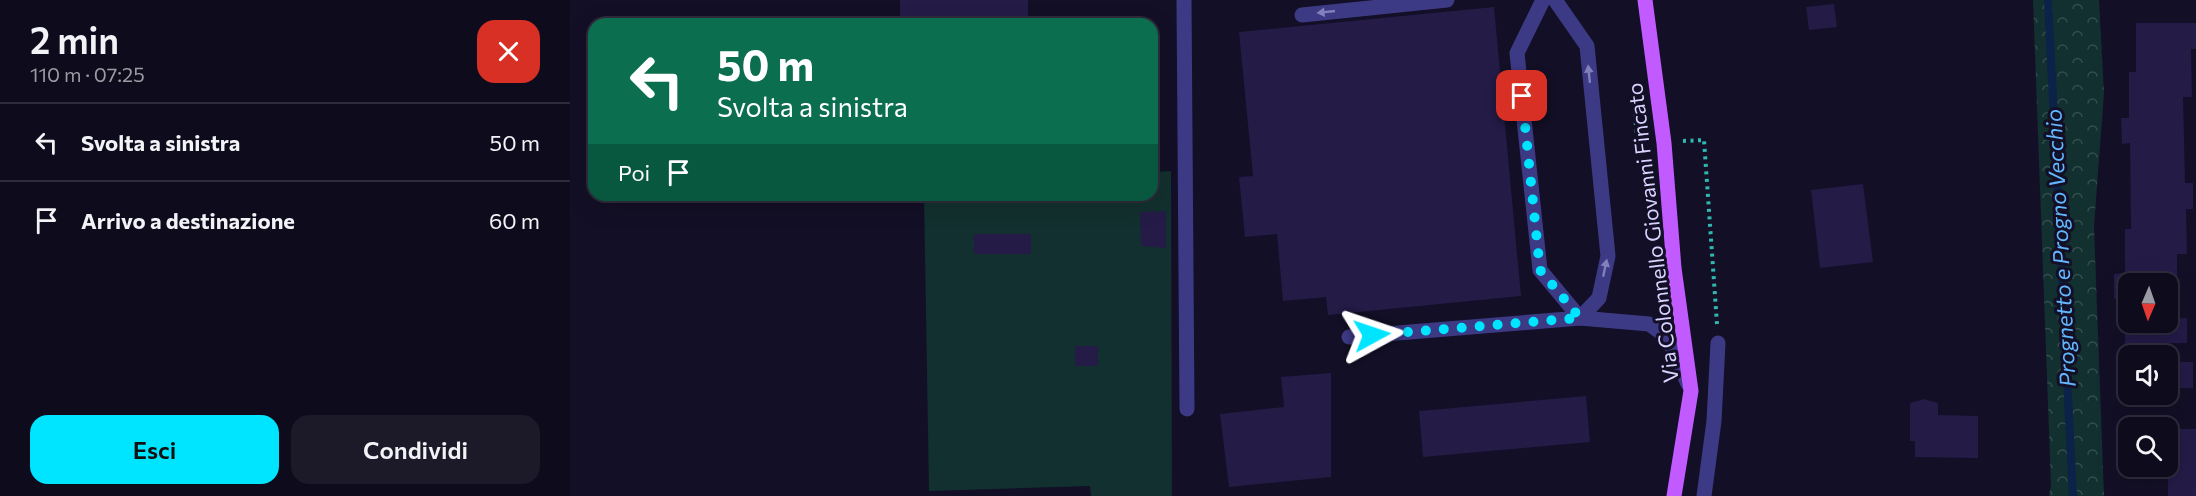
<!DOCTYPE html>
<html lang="it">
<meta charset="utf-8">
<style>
body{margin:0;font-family:Commissioner,sans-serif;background:#1c1929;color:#f1f3f6;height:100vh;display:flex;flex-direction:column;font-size:22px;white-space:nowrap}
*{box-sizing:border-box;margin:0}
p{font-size:20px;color:#9b9ba3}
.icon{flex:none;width:33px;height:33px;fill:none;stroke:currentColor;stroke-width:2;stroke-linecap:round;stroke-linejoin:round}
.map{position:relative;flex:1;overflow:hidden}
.side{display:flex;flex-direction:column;background:#0e0b1c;width:570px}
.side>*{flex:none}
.hud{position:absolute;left:18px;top:18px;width:570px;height:183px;border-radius:18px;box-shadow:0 6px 24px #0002,0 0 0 2px #2e2b3b;background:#0b6e4f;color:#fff;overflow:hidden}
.needle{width:39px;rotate:182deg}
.controls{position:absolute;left:1548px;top:273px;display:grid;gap:12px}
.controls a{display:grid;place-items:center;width:60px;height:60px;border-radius:12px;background:#0e0b1c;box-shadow:0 6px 24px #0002,0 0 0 2px #2e2b3b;font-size:30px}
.pin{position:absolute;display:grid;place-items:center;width:51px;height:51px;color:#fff;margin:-26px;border-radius:12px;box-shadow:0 3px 9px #0006}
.me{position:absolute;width:66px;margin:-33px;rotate:85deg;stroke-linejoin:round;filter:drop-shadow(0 0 4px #0008)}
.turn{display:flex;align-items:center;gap:21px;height:126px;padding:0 30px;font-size:27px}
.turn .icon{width:78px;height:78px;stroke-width:2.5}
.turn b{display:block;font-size:42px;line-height:51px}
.then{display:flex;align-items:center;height:57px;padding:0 30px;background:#0003;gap:12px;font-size:22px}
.round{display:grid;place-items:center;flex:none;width:63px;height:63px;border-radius:18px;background:#1c1929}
.headline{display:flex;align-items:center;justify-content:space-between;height:102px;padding:0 30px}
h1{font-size:36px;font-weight:600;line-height:45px}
.action{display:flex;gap:12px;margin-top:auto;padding:12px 30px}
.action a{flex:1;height:69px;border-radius:18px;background:#00e5ff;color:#111;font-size:24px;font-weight:600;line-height:69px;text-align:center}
.action a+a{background:#1c1929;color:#f1f3f6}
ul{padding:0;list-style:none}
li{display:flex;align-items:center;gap:18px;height:78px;padding:0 30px;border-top:2px solid #2e2b3b}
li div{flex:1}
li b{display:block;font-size:22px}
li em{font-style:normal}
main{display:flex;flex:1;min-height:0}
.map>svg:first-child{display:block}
.grass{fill:#12302f}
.forest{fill:url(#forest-crowns)}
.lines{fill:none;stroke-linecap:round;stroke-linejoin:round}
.stream{stroke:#0c2248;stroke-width:8}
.building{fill:#241b47;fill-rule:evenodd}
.path{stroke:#2fb8b0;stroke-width:4;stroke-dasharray:3 4.5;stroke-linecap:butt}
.minor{stroke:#3d3a85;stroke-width:15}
.major{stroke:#c25bff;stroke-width:15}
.oneway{fill:#837fbc}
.route{stroke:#00e5ff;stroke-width:10;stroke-dasharray:0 18}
.labels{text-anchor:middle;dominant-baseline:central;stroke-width:6;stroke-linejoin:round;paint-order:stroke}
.street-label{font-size:21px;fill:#d9d4ff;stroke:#130f26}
.water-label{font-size:22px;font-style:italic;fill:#62b6ff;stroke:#130f26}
</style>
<main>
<section class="side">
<div class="headline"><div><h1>2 min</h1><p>110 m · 07:25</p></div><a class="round" style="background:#d93025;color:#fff"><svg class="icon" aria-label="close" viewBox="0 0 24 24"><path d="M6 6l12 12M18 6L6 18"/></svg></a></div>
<ul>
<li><svg class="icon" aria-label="left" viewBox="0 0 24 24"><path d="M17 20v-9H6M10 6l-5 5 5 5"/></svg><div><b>Svolta a sinistra</b></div><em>50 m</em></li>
<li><svg class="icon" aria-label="arrive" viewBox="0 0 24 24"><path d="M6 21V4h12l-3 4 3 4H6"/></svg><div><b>Arrivo a destinazione</b></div><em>60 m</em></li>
</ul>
<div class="action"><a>Esci</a><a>Condividi</a></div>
</section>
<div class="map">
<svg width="1626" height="496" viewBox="0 0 1626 496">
<defs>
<pattern id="forest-crowns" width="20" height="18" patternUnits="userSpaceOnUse" patternTransform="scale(1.5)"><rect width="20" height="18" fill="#12302f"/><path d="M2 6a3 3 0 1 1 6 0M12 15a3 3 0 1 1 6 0" fill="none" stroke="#344d4e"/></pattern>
</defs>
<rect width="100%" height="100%" fill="#130f26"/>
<!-- grass -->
<path class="grass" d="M 601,171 L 602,496 L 521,496 L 520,486 L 359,491 L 354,195 L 582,195 L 582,172 Z"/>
<!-- forest -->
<path class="forest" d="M 1463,0 L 1529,0 L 1534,93 L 1524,226 L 1534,496 L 1479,496 L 1481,485 Z"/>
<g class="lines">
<!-- stream -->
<path class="stream" d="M 1478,0 L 1503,496"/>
</g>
<!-- building -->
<g class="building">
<rect x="330" y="0" width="128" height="24"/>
<path d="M 1264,4 L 1267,27 L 1239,30 L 1236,7 Z"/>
<path d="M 924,7 L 951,296 L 758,315 L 756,297 L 713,301 L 707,234 L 675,237 L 669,177 L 683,176 L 669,32 Z"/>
<path d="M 1566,23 L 1626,23 L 1626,49 L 1621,49 L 1622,97 L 1613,97 L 1615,183 L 1623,183 L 1623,209 L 1616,209 L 1617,254 L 1607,254 L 1607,318 L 1617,318 L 1617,343 L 1555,344 L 1555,299 L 1544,299 L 1544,274 L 1555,273 L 1555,229 L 1561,229 L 1560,143 L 1552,144 L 1551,118 L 1559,118 L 1559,72 L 1566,72 ZM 1558,284 L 1598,284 L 1598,322 L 1558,322 Z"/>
<path d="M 1293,184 L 1303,262 L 1250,268 L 1241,190 Z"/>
<path d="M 596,211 L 596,248 L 571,246 L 570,212 Z"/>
<rect x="404" y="234" width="57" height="20"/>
<rect x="505" y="346" width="23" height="20"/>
<rect x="1598" y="362" width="25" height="26"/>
<path d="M 761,373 L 761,477 L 659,487 L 650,414 L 714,407 L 711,377 Z"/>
<path d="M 1016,396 L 1020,442 L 853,457 L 849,411 Z"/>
<path d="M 1354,399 L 1368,403 L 1368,415 L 1408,416 L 1408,458 L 1345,457 L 1345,441 L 1340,441 L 1340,403 Z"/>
<rect x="1598" y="429" width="28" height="67"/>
</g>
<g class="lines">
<!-- path -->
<g class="path">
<path d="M 1064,92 L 1067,145 L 1073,144"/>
<path d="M 1113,141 L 1134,140 L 1147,324"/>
</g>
<!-- minor -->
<g class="minor">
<path d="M 614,0 L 617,409"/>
<path d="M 973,0 L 947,53 L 970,270 L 1010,318"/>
<path d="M 985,0 L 1017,46 L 1038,256 L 1029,298 L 1010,318"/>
<path d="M 732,15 L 877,0"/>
<path d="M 779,337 L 1010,318 L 1079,324 L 1097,337 L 1118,384"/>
<path d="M 1134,496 L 1144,421 L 1148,343"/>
</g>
<!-- major -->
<path class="major" d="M 1075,0 L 1094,143 L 1104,268 L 1121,391 L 1104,496"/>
</g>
<!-- one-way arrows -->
<defs><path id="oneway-solid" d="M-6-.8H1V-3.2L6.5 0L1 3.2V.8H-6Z" transform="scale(1.5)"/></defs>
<g class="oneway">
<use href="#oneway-solid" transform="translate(756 12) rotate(174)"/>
<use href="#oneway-solid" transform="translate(1019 74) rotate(-96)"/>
<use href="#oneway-solid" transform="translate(1035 268) rotate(-78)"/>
</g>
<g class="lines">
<!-- route -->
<path class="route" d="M 802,335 L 1010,318 L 970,270 L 952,96"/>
</g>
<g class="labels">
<!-- street labels -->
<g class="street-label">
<text transform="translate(1082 233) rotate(-97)">Via Colonnello Giovanni Fincato</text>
</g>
<!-- water labels -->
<g class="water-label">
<text transform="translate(1490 248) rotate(-93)">Prognetto e Progno Vecchio</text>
</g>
</g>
</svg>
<div class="controls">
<a><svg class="needle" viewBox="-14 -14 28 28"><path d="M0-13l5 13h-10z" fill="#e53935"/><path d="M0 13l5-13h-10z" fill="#9b9ba3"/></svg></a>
<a><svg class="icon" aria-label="sound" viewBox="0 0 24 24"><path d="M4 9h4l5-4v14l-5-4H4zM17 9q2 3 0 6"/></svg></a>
<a><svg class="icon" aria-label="search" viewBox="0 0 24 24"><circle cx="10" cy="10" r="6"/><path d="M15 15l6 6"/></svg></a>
</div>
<div class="pin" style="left:952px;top:96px;background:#d93025"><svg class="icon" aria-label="arrive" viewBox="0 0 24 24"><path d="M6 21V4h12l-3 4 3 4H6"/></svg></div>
<svg class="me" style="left:802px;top:335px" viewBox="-20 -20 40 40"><path d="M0-17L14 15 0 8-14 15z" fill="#00e5ff" stroke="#fff" stroke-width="4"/></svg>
<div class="hud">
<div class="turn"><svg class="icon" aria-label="left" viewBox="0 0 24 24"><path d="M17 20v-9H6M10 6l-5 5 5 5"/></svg><div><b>50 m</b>Svolta a sinistra</div></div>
<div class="then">Poi<svg class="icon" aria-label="arrive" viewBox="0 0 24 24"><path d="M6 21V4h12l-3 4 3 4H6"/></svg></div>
</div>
</div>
</main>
